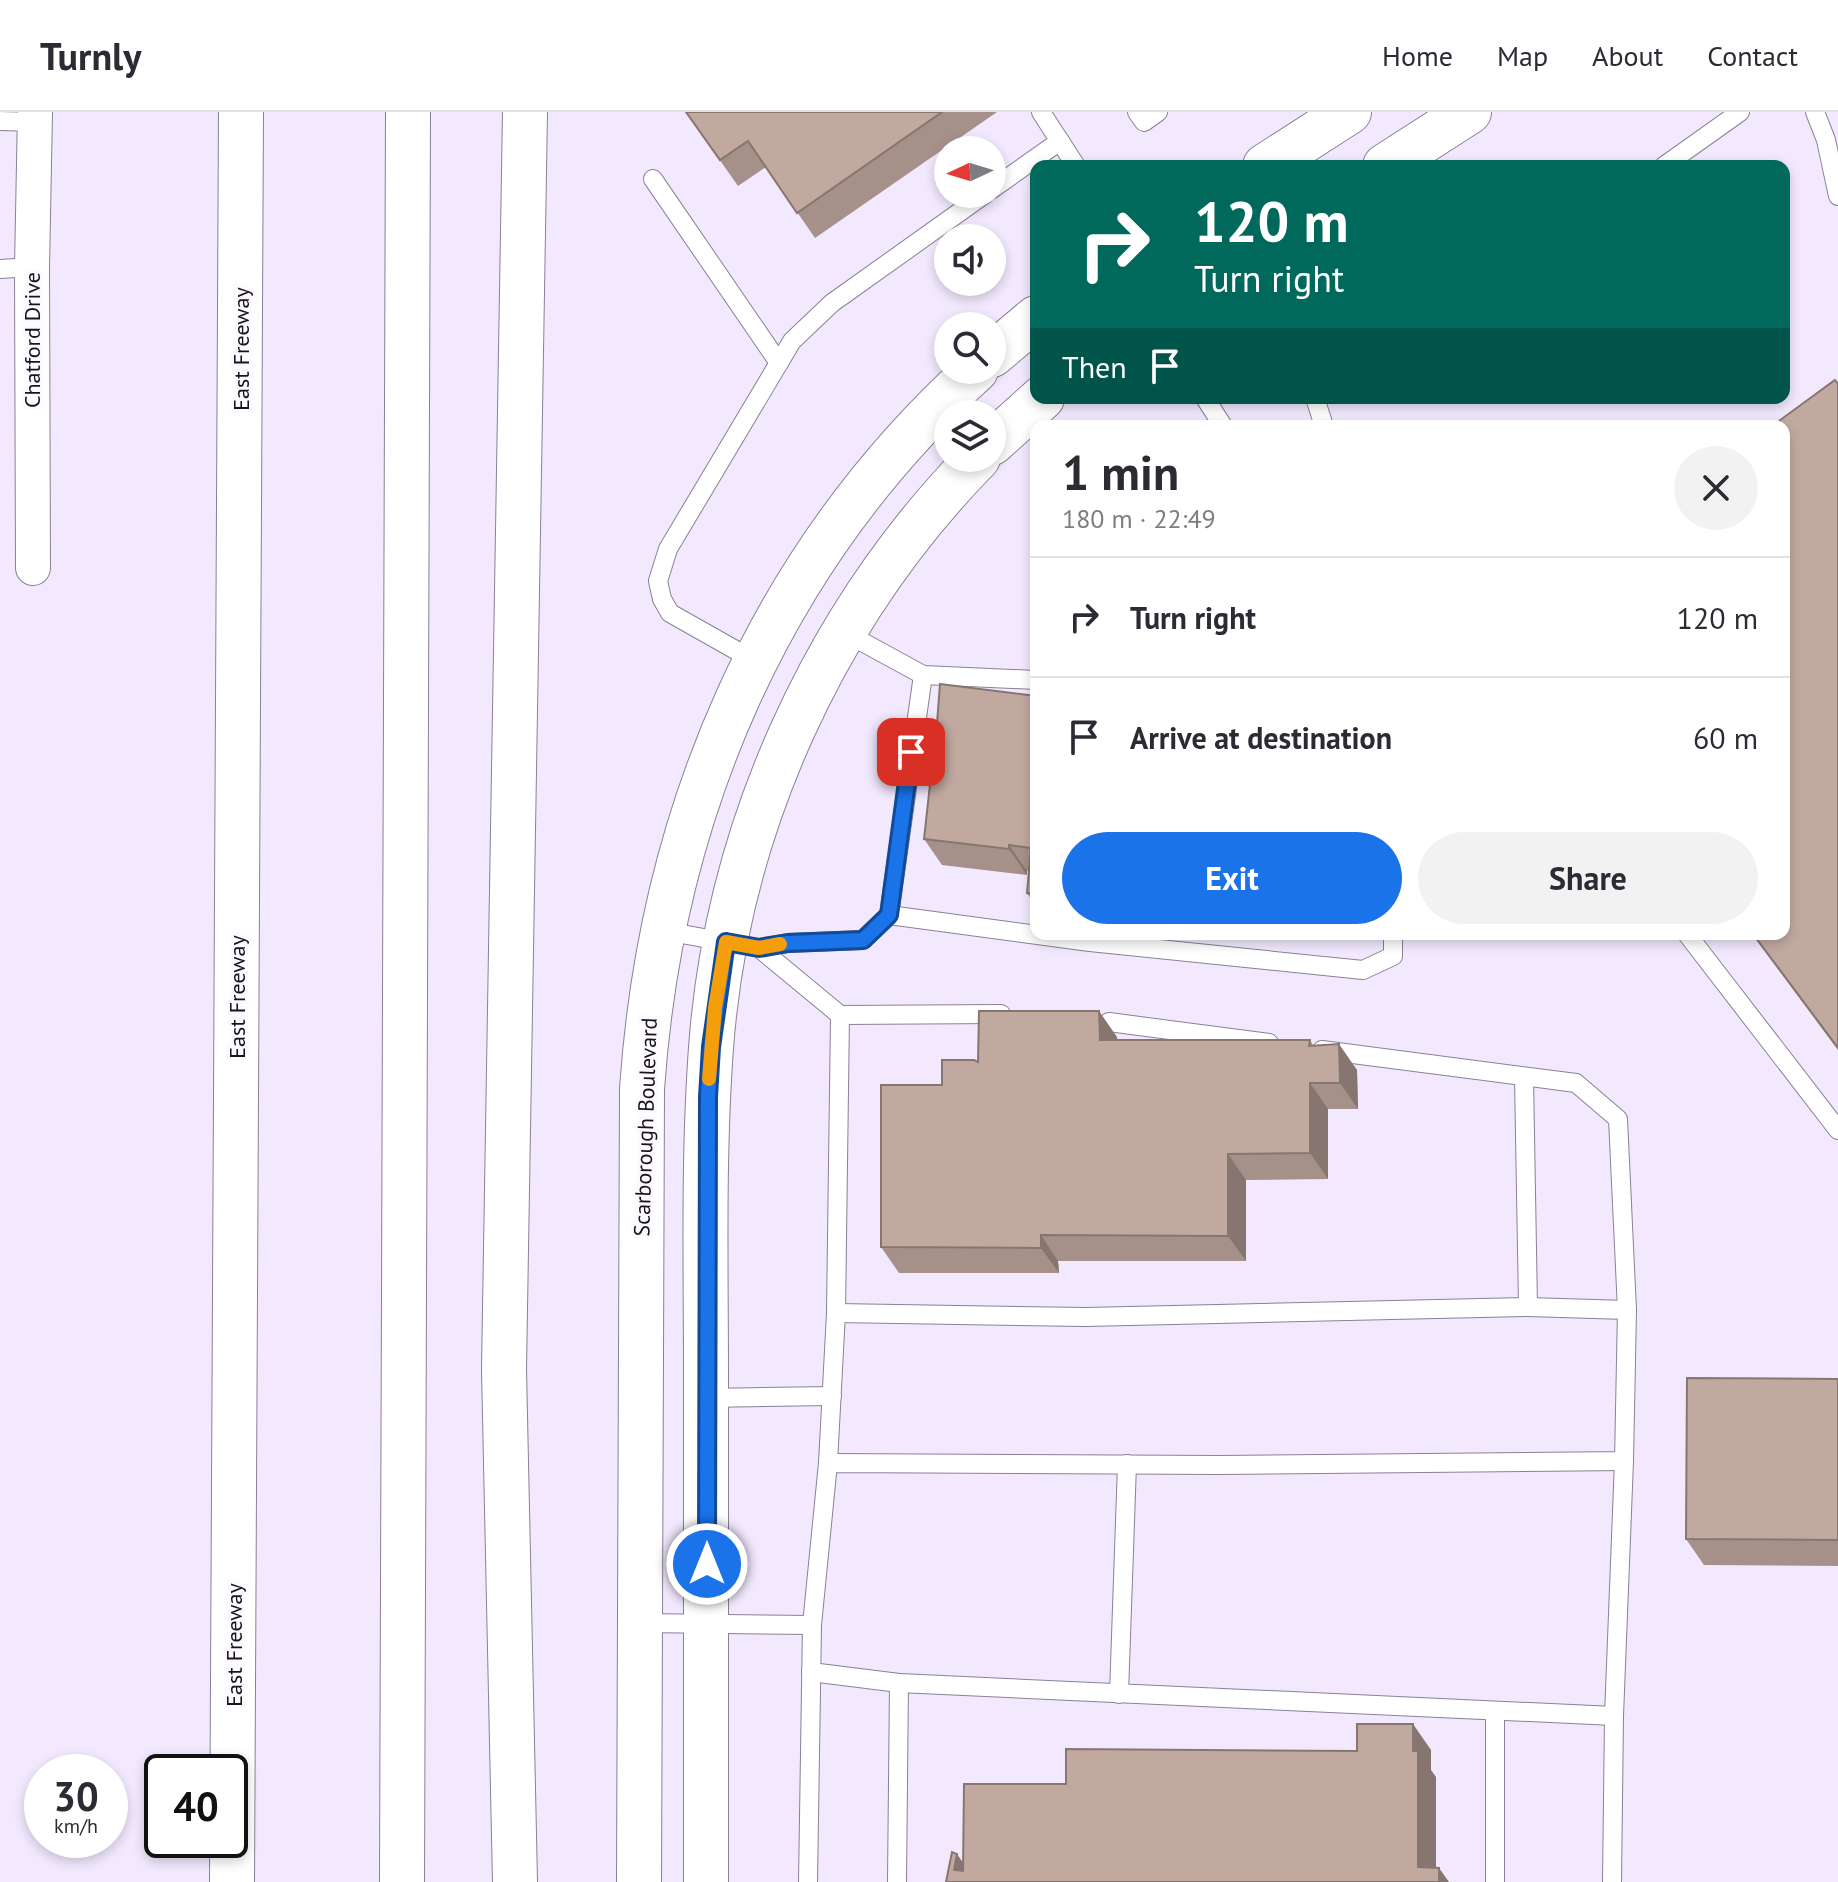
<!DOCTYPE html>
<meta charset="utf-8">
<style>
body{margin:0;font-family:"PT Sans",sans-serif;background:#f2f2f3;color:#2b2b33;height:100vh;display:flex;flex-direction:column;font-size:30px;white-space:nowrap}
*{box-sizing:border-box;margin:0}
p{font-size:26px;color:#7c7c81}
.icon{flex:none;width:44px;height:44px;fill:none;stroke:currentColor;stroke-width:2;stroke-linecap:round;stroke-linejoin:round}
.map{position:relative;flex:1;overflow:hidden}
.sheet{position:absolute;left:1030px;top:308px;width:760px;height:520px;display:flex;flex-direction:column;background:#fff;border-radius:16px;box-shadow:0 4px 12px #0003}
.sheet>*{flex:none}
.banner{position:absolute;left:1030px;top:48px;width:760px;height:244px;border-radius:16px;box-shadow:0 4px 12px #0003;background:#00695c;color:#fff;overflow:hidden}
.needle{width:52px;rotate:266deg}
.fabs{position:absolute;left:934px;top:24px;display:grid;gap:16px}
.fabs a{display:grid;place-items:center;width:72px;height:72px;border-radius:50%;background:#fff;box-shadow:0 4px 12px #0003;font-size:40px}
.speed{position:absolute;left:24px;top:1642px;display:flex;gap:16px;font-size:40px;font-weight:700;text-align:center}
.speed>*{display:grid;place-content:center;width:104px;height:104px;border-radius:50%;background:#fff;box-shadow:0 4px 12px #0003;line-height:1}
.speed small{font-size:20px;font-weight:400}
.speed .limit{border:4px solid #111;border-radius:12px;background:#fff;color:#111}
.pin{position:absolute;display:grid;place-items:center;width:68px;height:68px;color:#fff;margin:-34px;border-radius:16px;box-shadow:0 4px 12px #0006}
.me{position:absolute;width:88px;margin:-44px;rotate:0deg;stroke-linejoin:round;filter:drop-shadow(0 0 6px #0008)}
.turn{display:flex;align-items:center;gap:28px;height:168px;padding:0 32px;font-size:36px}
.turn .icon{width:104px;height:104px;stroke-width:2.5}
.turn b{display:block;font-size:56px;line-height:68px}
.then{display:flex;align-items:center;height:76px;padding:0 32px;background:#0003;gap:16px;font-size:30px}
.round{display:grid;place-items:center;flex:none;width:84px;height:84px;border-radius:42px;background:#f2f2f3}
.overview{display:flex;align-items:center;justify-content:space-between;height:136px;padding:0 32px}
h1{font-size:48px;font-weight:700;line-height:60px}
.button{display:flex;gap:16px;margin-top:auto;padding:16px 32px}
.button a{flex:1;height:92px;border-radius:48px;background:#1a73e8;color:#fff;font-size:32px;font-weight:700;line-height:92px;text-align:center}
.button a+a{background:#f2f2f3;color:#2b2b33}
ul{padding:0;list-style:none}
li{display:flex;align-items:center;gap:24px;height:120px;padding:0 32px;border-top:2px solid #e1e1e2}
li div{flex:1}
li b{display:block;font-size:30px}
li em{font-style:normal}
header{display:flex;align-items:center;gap:48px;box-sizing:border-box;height:112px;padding:0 40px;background:#fff;border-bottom:2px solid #e1e1e2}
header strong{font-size:38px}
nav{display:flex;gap:44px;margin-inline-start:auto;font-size:28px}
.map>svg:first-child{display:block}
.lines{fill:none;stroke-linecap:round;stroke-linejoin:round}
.lane-casing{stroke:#8a8195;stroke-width:20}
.street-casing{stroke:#8a8195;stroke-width:36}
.secondary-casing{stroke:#8a8195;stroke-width:46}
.highway-casing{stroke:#8a8195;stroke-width:46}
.lane{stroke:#fff;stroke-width:18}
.street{stroke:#fff;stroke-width:34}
.secondary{stroke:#fff;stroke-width:44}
.highway{stroke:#fff;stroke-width:44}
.wall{fill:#a6918a}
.shaded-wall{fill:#877670}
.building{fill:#c1a9a0;stroke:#877670;stroke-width:2}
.route-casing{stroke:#114b97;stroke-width:20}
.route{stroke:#1a73e8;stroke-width:14}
.slow{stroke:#f59e0b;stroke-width:14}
.labels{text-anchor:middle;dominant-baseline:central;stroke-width:8;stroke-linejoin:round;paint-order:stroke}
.street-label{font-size:22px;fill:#17141b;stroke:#fcfafe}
</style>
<header>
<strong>Turnly</strong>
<nav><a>Home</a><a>Map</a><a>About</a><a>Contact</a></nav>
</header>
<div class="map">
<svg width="1838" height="1770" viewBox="0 0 1838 1770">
<rect width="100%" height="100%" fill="#f2e9fe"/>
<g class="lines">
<!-- lane casing -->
<g class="lane-casing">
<g id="lane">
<path d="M 1041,0 L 1076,54"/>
<path d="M 1137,0 L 1144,10 L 1158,0"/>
<path d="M 1815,0 L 1826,28 L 1838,84"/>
<path d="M 0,9 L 35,10"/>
<path d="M 1664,54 L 1740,0"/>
<path d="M 653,67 L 779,251"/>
<path d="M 992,77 L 1060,29"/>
<path d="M 0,157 L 32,155"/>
<path d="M 1205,286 L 1223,314"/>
<path d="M 1315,286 L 1324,314"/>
<path d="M 844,520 L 923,563 L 1036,568"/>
<path d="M 755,549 L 670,501 L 662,487 L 658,469 L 668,437 L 792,229 L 832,191 L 985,82"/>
<path d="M 889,803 L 1090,830 L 1363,858 L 1393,844 L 1393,822"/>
<path d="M 665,819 L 759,836 L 840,903 L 1001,902"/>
<path d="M 1687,822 L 1838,1018"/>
<path d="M 759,836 L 788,831 L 863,828 L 889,803 L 923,563"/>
<path d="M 1109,910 L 1269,931"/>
<path d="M 1528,1195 L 1627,1198"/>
<path d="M 836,1201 L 1086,1205 L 1528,1195 L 1524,965"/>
<path d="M 706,1286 L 832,1284"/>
<path d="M 828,1351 L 836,1201 L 840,903"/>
<path d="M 641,1511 L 812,1513"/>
<path d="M 811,1560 L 899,1571 L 1614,1604"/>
<path d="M 1119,1582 L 1127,1352"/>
<path d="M 808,1770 L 812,1513 L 828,1351 L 1221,1353 L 1624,1349 L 1627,1198 L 1618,1007 L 1576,971 L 1322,938"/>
<path d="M 897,1770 L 899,1571"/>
<path d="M 1495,1770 L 1495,1599"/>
<path d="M 1612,1770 L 1614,1604 L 1624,1349"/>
</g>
</g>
<!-- street casing -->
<g class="street-casing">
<path id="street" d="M 33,456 L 32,155 L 35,0"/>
</g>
<!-- secondary casing -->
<g class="secondary-casing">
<g id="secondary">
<path d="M 1265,54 L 1349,0"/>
<path d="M 1385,54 L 1469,0"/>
<path d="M 992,243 L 1036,206"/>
<path d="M 992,331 L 1042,286"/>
<path d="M 639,1770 L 642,977 C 661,701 769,446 976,258"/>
<path d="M 706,1770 C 706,1602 706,1435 706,1267 C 706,1157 703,1046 711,936 C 727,717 824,503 978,346"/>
</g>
</g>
<!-- highway casing -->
<g class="highway-casing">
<g id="highway">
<path d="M 232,1770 L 241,0"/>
<path d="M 402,1770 L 408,0"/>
<path d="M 515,1770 L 504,1257 L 525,0"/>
</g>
</g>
<!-- lane -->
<use href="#lane" class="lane"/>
<!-- street -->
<use href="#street" class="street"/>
<!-- secondary -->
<use href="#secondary" class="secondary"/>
<!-- highway -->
<use href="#highway" class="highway"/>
</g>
<!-- wall -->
<g class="wall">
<path d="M 686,0 L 997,0 L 815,126 L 766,55 L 738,74 Z"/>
<path d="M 1838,272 L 1838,938 L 1752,822 L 1784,822 Z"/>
<path d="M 1036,584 L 1036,794 L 1027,781 L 1029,759 L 1027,759 L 1027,763 L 942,753 L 924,727 L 933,648 L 923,635 Z"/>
<path d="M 1117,925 L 1117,928 L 1310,928 L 1313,933 L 1357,958 L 1358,997 L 1328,997 L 1328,1067 L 1246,1068 L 1246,1149 L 1058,1149 L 1059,1161 L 899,1161 L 881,1135 L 942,973 L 978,950 Z"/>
<path d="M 1838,1267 L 1838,1454 L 1704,1453 L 1686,1427 Z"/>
</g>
<!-- shaded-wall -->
<g class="shaded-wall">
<path d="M 1009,733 L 1027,759 L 1027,763 L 1009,737 Z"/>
<path d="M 1099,899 L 1117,925 L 1118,954 L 1100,928 Z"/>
<path d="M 1339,932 L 1357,958 L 1358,997 L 1340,971 Z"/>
<path d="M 1310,971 L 1328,997 L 1328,1067 L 1310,1041 Z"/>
<path d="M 1228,1042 L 1246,1068 L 1246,1149 L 1228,1124 Z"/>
<path d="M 1041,1123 L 1058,1149 L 1059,1161 L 1041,1136 Z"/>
<path d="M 1413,1612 L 1431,1638 L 1431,1658 L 1436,1665 L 1436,1770 L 1418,1755 Z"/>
<path d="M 957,1742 L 975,1768 L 954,1758 Z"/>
<path d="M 1439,1756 L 1449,1770 L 1439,1770 Z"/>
</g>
<!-- building -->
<g class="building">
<path d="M 686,0 L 942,0 L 797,101 L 748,29 L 720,48 Z"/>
<path d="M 1835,268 L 1838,272 L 1838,936 L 1753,822 L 1784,822 L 1784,314 L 1772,314 Z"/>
<path d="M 940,572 L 1036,584 L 1036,782 L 1027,781 L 1031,736 L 1009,733 L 1009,737 L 924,727 L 933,645 L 923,635 L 922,625 L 927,617 L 937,611 Z"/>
<path d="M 979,899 L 1099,899 L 1100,928 L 1310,928 L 1309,934 L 1339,932 L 1340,971 L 1310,971 L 1310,1041 L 1228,1042 L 1228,1124 L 1041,1123 L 1041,1136 L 881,1135 L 881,973 L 942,973 L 942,948 L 974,948 L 978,950 Z"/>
<path d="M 1687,1266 L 1838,1267 L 1838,1428 L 1686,1427 Z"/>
<path d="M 1357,1612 L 1413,1612 L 1413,1639 L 1418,1639 L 1418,1755 L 1439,1756 L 1439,1770 L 946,1770 L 952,1740 L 957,1742 L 954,1758 L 963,1759 L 964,1672 L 1066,1672 L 1066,1637 L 1357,1639 Z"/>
</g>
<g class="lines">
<!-- route casing -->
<g class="route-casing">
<path id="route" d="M 707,1452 L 708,985 L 711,935 L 726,830 L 759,836 L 788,831 L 863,828 L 889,803 L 911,640"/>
</g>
<!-- route -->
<use href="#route" class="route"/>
<!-- slow -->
<path class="slow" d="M 709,967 L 715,896 L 726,830 L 759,836 L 780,832"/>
</g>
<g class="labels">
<!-- street labels -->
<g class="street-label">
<text transform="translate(32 228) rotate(-90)">Chatford Drive</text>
<text transform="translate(241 237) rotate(-90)">East Freeway</text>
<text transform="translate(237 885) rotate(-90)">East Freeway</text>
<text transform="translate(645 1015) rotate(-88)">Scarborough Boulevard</text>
<text transform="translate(234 1533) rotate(-90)">East Freeway</text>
</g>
</g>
</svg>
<div class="fabs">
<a><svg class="needle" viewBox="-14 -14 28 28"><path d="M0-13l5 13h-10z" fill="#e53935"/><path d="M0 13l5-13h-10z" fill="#7c7c81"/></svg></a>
<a><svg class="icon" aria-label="sound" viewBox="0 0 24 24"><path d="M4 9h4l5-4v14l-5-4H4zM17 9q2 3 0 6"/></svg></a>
<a><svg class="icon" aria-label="search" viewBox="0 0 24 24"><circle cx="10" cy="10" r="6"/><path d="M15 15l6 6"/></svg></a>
<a><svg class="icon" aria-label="layers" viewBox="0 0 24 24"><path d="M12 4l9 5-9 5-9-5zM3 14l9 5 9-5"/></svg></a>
</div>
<div class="speed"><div>30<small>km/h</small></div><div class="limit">40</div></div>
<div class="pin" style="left:911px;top:640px;background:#d93025"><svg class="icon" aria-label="arrive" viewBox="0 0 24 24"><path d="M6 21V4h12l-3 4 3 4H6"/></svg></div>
<svg class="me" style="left:707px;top:1452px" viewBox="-20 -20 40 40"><circle r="17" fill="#1a73e8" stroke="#fff" stroke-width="3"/><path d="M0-11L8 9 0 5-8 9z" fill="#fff"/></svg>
<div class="banner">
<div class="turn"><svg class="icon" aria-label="right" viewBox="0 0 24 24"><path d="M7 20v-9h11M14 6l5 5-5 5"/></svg><div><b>120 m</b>Turn right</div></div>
<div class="then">Then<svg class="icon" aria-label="arrive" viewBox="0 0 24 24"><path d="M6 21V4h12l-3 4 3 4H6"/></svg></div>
</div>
<section class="sheet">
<div class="overview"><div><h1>1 min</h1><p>180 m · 22:49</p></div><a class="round"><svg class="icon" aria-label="close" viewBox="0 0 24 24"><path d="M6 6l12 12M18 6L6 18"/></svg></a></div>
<ul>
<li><svg class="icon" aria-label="right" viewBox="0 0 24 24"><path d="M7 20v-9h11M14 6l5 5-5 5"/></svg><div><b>Turn right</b></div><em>120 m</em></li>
<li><svg class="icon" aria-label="arrive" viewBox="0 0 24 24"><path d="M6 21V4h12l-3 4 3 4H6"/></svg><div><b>Arrive at destination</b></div><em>60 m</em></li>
</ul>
<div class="button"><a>Exit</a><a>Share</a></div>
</section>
</div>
